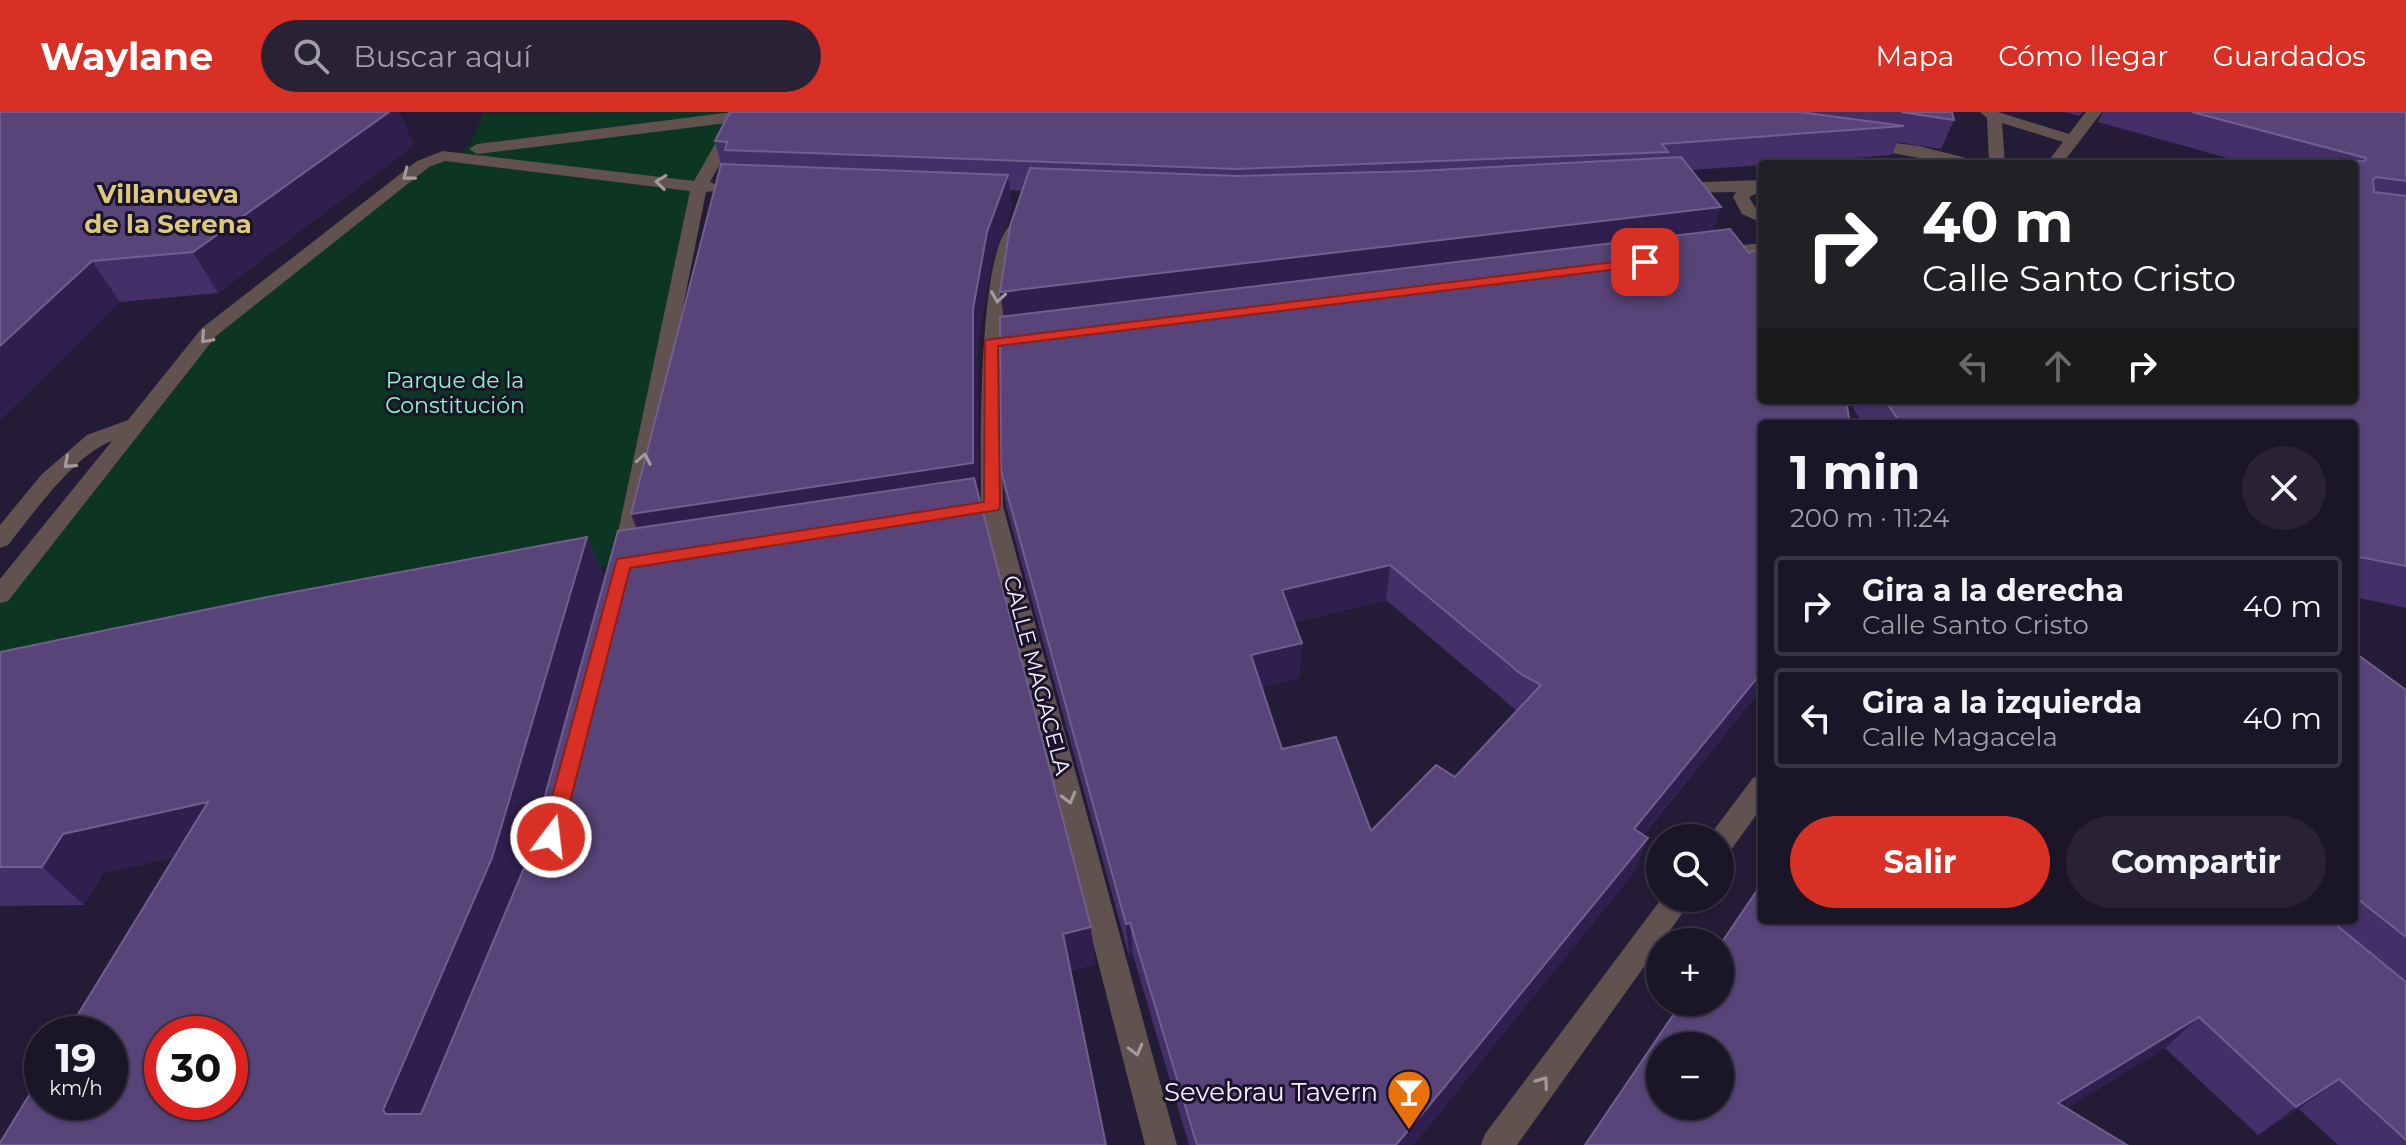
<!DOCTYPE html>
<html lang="es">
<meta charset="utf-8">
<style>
body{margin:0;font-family:Montserrat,sans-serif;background:#282234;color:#f1f3f6;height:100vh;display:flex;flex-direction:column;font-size:30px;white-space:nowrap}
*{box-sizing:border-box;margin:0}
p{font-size:26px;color:#a09fa8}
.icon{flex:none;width:44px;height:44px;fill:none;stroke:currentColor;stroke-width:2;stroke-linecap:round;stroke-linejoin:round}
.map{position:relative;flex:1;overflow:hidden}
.drawer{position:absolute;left:1758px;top:308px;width:600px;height:504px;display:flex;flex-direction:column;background:#1b1528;border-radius:8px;box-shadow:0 2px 6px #0004,0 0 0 2px #393445}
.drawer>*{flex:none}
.guide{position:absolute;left:1758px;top:48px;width:600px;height:244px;border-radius:8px;box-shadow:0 2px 6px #0004,0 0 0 2px #393445;background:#202124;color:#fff;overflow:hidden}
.controls{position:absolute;left:1646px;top:712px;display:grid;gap:16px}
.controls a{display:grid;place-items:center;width:88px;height:88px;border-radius:50%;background:#1b1528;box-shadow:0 2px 6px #0004,0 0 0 2px #393445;font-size:40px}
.speed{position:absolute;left:24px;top:904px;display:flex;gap:16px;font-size:40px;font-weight:700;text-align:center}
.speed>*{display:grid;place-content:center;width:104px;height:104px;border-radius:50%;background:#1b1528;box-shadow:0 2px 6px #0004,0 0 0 2px #393445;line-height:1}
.speed small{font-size:20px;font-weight:400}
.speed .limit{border:12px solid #d22;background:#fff;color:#111}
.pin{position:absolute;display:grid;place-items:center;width:68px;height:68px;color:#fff;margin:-34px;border-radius:16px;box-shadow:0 4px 12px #0006}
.me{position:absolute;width:88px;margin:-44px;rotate:15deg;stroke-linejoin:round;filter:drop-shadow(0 0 6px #0008)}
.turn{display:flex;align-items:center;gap:28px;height:168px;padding:0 32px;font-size:36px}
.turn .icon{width:104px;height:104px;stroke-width:2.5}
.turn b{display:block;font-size:56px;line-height:68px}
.lanes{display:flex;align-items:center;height:76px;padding:0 32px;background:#0003;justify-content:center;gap:40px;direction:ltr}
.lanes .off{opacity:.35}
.round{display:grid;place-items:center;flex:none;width:84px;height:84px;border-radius:42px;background:#282234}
.summary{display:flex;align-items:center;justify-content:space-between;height:136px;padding:0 32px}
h1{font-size:48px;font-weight:700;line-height:60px}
.cta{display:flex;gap:16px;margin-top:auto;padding:16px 32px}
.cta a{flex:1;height:92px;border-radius:48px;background:#d93025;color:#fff;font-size:32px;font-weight:700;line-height:92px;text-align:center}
.cta a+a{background:#282234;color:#f1f3f6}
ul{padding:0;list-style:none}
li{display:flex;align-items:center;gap:24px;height:100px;margin:0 16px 12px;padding:0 16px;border:4px solid #393445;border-radius:8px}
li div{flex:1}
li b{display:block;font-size:30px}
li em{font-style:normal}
header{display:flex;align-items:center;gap:48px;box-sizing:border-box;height:112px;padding:0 40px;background:#d93025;color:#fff}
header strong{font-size:38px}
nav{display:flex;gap:44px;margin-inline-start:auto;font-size:28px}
.search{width:560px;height:72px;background:#282234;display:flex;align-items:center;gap:20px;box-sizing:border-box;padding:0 28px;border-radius:44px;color:#a09fa8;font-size:30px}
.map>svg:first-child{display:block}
.green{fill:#0c3623}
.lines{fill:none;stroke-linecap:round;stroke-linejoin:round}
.minor{fill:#62524f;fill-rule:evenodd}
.wall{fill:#452f69;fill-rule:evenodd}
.shaded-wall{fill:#301f4e}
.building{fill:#584479;stroke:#705f8e;stroke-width:2;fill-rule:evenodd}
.oneway{stroke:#a4999e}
.route{fill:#d93025;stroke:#8d1f18;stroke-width:2}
.labels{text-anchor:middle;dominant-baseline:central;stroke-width:6;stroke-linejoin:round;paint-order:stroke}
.park-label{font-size:22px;fill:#88fabf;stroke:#1b132b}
.street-label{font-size:22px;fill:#f4f0ff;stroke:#1b132b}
.far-district-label{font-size:26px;font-weight:bold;fill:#ddc97b;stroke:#1b132b}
.near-poi-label{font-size:26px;fill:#f4f0ff;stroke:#1b132b;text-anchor:end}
</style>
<header>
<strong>Waylane</strong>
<div class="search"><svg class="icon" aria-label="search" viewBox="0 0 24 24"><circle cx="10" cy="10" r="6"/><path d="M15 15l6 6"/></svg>Buscar aquí</div>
<nav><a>Mapa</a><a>Cómo llegar</a><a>Guardados</a></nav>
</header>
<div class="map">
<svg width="2406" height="1033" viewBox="0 0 2406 1033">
<rect width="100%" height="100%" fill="#241c36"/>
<!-- green -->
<path class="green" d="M 741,0 L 699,75 L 623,451 L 0,570 L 0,483 L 209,220 L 423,52 C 469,42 465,43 484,1 Z"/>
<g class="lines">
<!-- minor -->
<g class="minor">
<path d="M 733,0 L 749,0 L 710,70 L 722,75 L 720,78 L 706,80 L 631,455 L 615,455 L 612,449 L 690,79 L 445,49 L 429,55 L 216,224 L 8,489 L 0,491 L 0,467 L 112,329 C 74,343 33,402 8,433 L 0,436 L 0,413 L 42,362 L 87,323 L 128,308 L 202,216 L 417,49 L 443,39 L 694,69 L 727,11 L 477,42 L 469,37 L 477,32 Z"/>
<path d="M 1980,0 L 1998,0 L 2069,22 L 2086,0 L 2102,0 L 2062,52 L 2046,52 L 2063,30 L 2002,11 L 2005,52 L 1989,52 L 1987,6 Z"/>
<path d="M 1864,27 L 1919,34 L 1978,49 L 1980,52 L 1953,52 L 1858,35 L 1858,29 Z"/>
<path d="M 1762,68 L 1762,79 L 1749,85 L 1755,95 L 1762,99 L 1762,111 L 1742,102 L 1733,85 L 1736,80 L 1674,81 L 1666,76 L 1674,71 Z"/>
<path d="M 1016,110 L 1025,115 L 1012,153 L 1001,231 L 1003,394 L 1177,1033 L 1145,1033 L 983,403 L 951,408 L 943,406 L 940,401 L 943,396 L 981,389 C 981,349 976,120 1016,110 Z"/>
<path d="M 1762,131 L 1762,141 L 1716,146 L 1707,141 L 1716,136 Z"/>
<path d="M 1762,663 L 1762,695 L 1730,739 L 1720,743 L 1720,726 L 1709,726 L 1710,723 L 1753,666 Z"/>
<path d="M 1662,786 L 1693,786 L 1517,1033 L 1481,1033 L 1485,1022 Z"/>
</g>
</g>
<!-- wall -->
<g class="wall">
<path d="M 0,0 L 414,33 L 218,181 L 120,190 L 0,308 Z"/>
<path d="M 730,0 L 1952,0 L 1954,8 L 1941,37 L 1897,30 L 1892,43 L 1777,52 L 1762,52 L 1762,53 L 1692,58 L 1713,119 L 1762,576 L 1643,723 L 1648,726 L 1634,760 L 1413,1033 L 1189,1033 L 1133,843 L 1129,844 L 1006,394 L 1001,359 L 1004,204 L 1000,180 L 1022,79 L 1010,78 L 1012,95 L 991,152 L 978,230 L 978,380 L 1095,852 L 1070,859 L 174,745 L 103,761 L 84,793 L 0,794 L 0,540 L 587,425 L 605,466 L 637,416 L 631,402 L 721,52 L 715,29 ZM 1386,488 L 1517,599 L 1455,665 L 1371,719 L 1282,637 L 1262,575 L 1299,566 L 1302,531 L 1294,510 Z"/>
<path d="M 2064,0 L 2083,0 L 2079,4 Z"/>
<path d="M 2103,0 L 2406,0 L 2406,496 L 2354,485 L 2354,312 L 1863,312 L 1848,288 L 2354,288 L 2242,50 L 2098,10 Z"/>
<path d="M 2354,540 L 2406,578 L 2406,1033 L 2338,1033 L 2299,997 L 2258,1023 L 2165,936 L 2067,996 L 1585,1033 L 1762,808 L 2354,808 Z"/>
</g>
<!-- shaded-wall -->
<g class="shaded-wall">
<path d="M 389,0 L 400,0 L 414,33 L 218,181 L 193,140 Z"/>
<path d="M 1008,63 L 1012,95 L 991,152 L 978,230 L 978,385 L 645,437 L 631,402 L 987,120 Z"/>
<path d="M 1721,95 L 1709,134 L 1006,221 L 1000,180 Z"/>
<path d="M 92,149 L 120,190 L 0,308 L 0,234 Z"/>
<path d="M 587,425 L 605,466 L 518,785 L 417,1032 L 386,1002 L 383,998 Z"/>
<path d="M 1390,453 L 1386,488 L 1280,513 L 1282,478 Z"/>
<path d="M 1302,531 L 1299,566 L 1250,578 L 1251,543 Z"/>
<path d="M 1762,560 L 1762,576 L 1620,750 L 1634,717 Z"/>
<path d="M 208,690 L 243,730 L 103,761 L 84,793 L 42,755 L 63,722 Z"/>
<path d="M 1648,726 L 1634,760 L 1434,1008 L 1413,1033 L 1396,1033 Z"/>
<path d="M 1130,811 L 1133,843 L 1129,844 L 1126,812 Z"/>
<path d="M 1091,815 L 1095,852 L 1068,859 L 1063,822 Z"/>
<path d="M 2199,905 L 2165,936 L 2028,1020 L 2058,991 Z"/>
<path d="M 2339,967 L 2299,997 L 2258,1023 L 2296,995 Z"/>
</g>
<!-- building -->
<g class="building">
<path d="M 0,0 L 389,0 L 193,140 L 92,149 L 0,234 Z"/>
<path d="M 730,0 L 1800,0 L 1904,14 L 1662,32 L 1668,40 L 1237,57 L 725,38 L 727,30 L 715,29 Z"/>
<path d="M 1901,0 L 1952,0 L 1954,8 Z"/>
<path d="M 2192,0 L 2406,0 L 2406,69 L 2376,65 L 2373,68 L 2374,80 L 2406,84 L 2406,454 L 2354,444 L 2354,312 L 1901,312 L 1885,288 L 2354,288 L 2354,52 L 2011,52 L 2365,49 L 2366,46 Z"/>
<path d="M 1681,45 L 1721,95 L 1000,180 L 1010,114 L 1030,56 L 1237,64 L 1417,59 Z"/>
<path d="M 721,52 L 1008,63 L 987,120 L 973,197 L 973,351 L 631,402 Z"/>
<path d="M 1730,117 L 1749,141 L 1757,138 L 1762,147 L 1762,288 L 1846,288 L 1850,312 L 1762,312 L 1762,560 L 1634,717 L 1648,726 L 1442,978 L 1396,1033 L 1197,1033 L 1130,811 L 1126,812 L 1001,359 L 1000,205 ZM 1390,453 L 1521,562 L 1541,573 L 1455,665 L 1436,653 L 1371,719 L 1336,625 L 1282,637 L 1251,543 L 1302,531 L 1282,478 Z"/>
<path d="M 974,366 L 1091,815 L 1063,822 L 1106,1033 L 0,1033 L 0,1031 L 42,962 L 42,990 L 110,990 L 110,922 L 66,922 L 208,690 L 63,722 L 42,755 L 0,755 L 0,540 L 262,486 L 587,425 L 492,746 L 383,998 L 386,1002 L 421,1002 L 527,749 L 618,419 ZM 162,922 L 230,922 L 230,990 L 162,990 Z"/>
<path d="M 2354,540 L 2406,578 L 2406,825 L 2354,784 Z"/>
<path d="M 1762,771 L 1762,808 L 2330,808 L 2406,870 L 2406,1028 L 2339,967 L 2296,995 L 2199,905 L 2058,991 L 2127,1033 L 1585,1033 L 1682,890 L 1720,890 L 1720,833 ZM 1660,934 L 1720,934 L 1720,994 L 1660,994 Z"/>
</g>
<!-- one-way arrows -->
<defs><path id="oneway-chevron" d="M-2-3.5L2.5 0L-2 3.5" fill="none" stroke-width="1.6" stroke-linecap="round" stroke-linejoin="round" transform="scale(2)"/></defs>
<g class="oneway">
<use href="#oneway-chevron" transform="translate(408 63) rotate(142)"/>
<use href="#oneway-chevron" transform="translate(661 70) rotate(-173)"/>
<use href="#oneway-chevron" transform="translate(998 185) rotate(99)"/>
<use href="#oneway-chevron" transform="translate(206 226) rotate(132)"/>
<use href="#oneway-chevron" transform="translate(644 347) rotate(-79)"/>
<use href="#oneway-chevron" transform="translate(69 351) rotate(139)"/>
<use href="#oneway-chevron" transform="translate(1069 686) rotate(75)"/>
<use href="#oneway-chevron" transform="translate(1136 938) rotate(75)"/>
<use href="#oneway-chevron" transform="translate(1543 970) rotate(-54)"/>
</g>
<!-- route -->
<path class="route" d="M 1645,146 L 1650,147 L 1650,153 L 998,234 L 1000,394 L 998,398 L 630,456 L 561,725 L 558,731 L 551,734 L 544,731 L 541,725 L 617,447 L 984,390 L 985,228 Z"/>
<!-- icons -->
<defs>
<g id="bar-pin" transform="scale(2.3)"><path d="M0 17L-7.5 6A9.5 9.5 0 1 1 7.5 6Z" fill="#e8710a" stroke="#1b132b"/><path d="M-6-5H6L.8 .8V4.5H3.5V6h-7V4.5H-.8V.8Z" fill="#fff"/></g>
</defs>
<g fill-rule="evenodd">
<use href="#bar-pin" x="1409" y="980"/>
</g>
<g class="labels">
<!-- park labels -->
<g class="park-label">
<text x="455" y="268">Parque de la<tspan x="455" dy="25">Constitución</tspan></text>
</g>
<!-- street labels -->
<g class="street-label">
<text transform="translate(1037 563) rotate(75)">CALLE MAGACELA</text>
</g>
<!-- far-district labels -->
<g class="far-district-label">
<text x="168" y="82">Villanueva<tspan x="168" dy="30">de la Serena</tspan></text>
</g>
<!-- near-poi labels -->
<g class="near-poi-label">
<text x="1378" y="980">Sevebrau Tavern</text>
</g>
</g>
</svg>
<div class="controls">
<a><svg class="icon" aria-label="search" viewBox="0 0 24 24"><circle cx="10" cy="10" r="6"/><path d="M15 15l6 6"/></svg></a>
<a>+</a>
<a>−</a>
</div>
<div class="speed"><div>19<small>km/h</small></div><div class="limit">30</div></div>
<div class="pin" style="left:1645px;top:150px;background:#d93025"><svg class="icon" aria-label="arrive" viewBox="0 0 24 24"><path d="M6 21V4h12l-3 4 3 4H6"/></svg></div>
<svg class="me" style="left:551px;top:725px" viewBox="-20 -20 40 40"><circle r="17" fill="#d93025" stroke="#fff" stroke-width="3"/><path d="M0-11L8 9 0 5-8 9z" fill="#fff"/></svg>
<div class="guide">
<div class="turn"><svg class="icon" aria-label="right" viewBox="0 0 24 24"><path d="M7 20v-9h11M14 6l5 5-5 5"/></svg><div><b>40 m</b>Calle Santo Cristo</div></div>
<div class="lanes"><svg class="icon off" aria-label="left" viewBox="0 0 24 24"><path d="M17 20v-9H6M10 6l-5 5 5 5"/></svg><svg class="icon off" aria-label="ahead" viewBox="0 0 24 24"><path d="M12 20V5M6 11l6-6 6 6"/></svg><svg class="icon" aria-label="right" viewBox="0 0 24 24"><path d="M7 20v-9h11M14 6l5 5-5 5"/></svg></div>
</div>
<section class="drawer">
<div class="summary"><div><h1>1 min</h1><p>200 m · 11:24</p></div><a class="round"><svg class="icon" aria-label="close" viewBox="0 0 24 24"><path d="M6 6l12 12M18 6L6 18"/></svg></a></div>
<ul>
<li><svg class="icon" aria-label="right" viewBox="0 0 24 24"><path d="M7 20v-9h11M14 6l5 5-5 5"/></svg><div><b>Gira a la derecha</b><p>Calle Santo Cristo</p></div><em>40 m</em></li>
<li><svg class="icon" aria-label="left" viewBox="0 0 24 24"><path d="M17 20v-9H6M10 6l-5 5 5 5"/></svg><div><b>Gira a la izquierda</b><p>Calle Magacela</p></div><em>40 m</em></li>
</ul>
<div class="cta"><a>Salir</a><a>Compartir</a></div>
</section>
</div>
